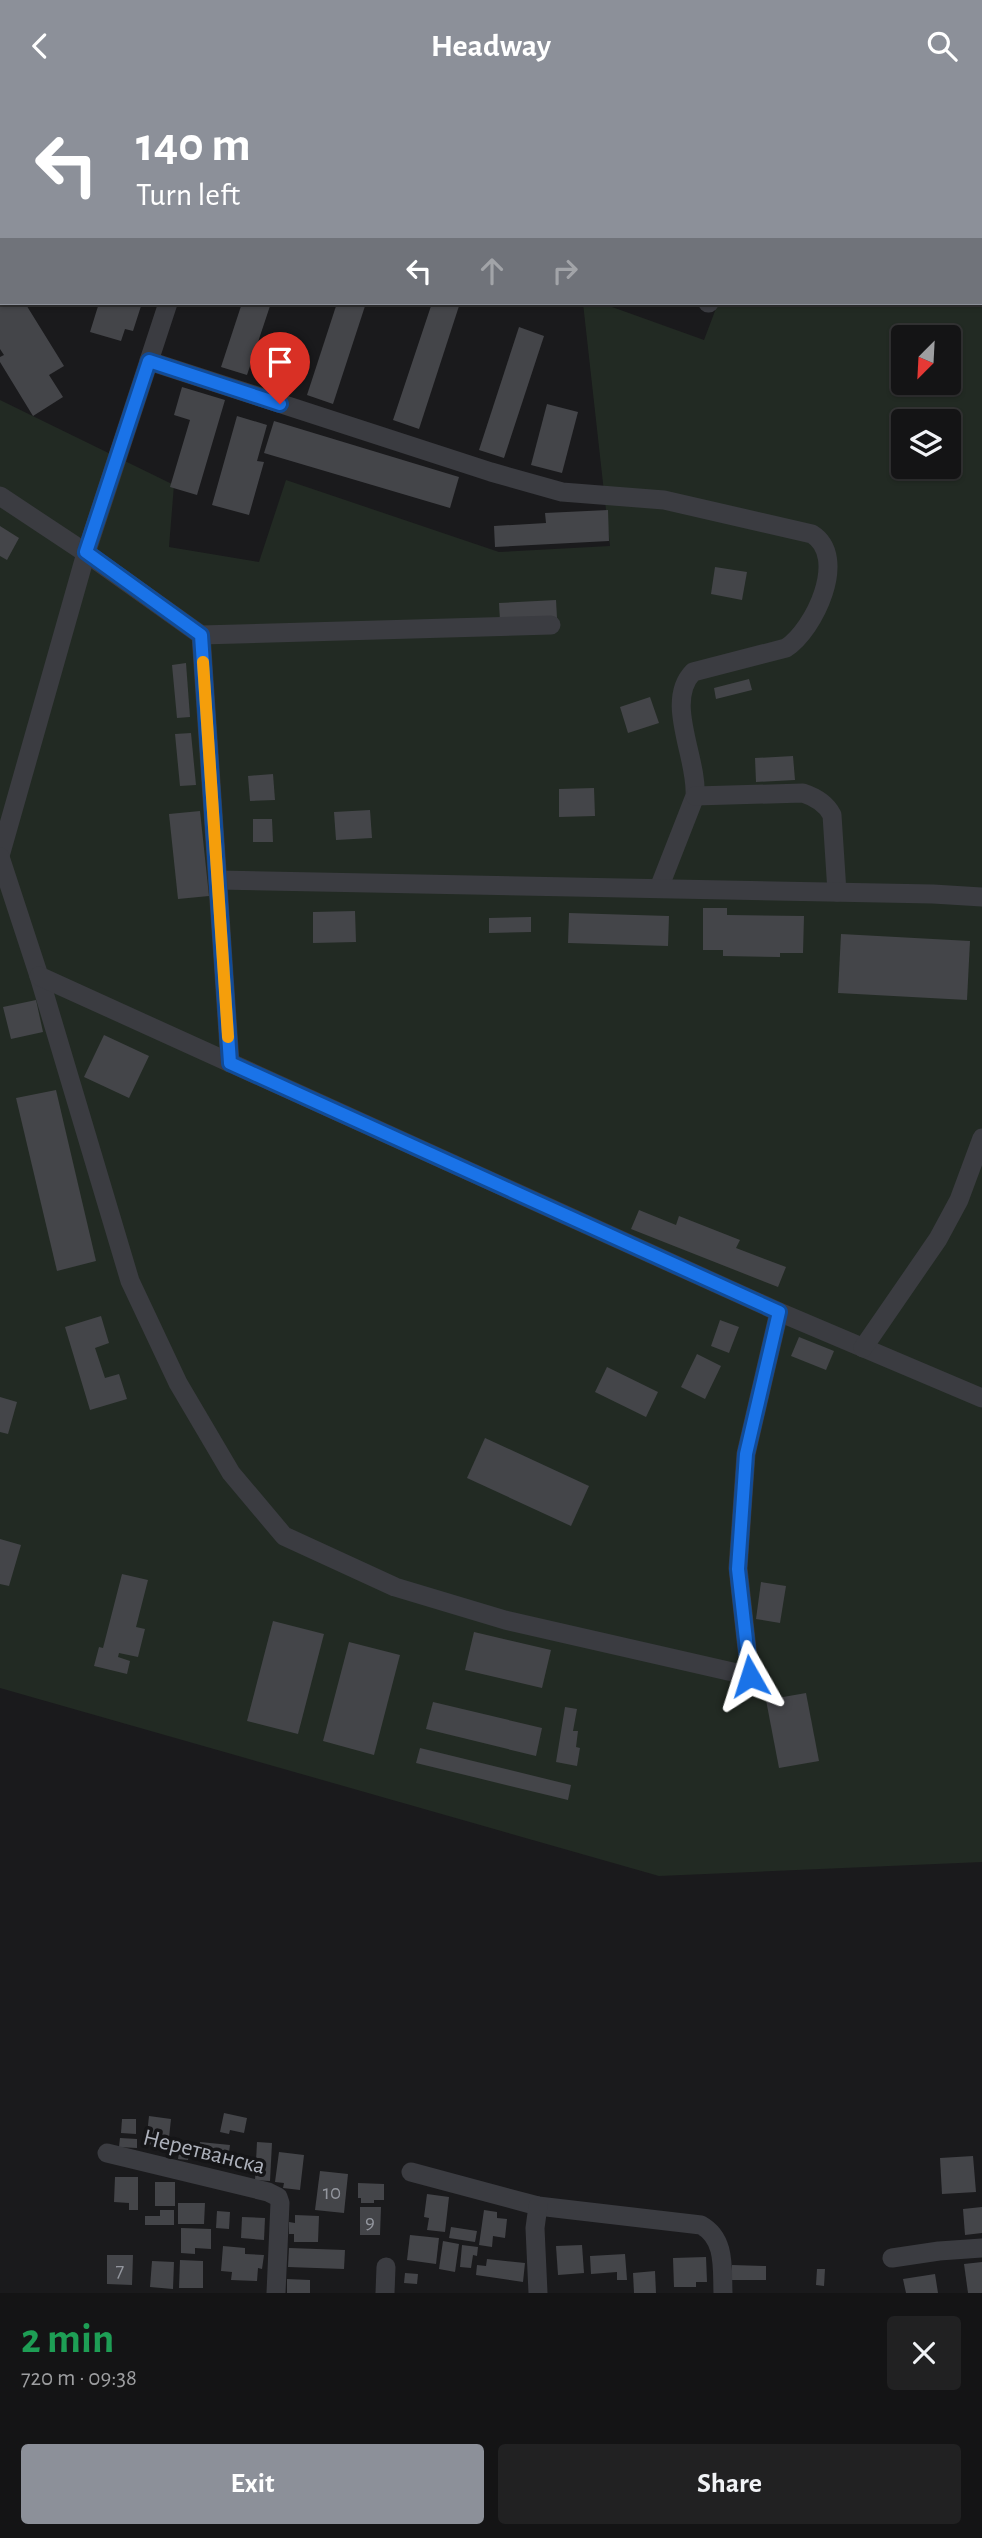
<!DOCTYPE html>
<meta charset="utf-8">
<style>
body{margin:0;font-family:"Alegreya Sans",sans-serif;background:#212122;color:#f1f3f6;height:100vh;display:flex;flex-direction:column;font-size:26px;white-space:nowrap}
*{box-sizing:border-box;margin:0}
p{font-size:23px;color:#9d9ea0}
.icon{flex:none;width:38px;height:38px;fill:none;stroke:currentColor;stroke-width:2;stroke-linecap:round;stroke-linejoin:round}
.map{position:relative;height:2202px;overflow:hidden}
.sheet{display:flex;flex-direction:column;background:#141415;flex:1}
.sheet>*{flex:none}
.top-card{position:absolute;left:0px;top:0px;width:984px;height:214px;box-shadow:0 2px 5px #0004,0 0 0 2px #333334;background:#8c9099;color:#fff;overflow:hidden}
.needle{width:46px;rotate:204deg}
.tools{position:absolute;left:891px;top:234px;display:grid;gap:14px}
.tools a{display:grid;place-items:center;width:70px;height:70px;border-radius:7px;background:#141415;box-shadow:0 2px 5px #0004,0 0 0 2px #333334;font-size:35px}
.pin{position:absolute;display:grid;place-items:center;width:60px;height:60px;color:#fff;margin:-72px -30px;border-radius:50% 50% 50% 0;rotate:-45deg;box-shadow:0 0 7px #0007}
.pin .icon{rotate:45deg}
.me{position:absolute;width:77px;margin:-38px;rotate:354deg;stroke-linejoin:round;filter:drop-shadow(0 0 5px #0008)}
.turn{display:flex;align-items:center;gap:24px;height:147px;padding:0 21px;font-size:32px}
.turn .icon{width:91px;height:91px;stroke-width:2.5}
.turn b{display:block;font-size:49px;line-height:60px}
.lanes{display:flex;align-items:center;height:66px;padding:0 21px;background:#0003;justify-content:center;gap:35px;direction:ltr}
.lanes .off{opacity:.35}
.round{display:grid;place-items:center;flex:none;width:74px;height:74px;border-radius:7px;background:#212122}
.head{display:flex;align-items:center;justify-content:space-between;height:119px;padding:0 21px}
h1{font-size:42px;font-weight:600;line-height:52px;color:#1e9e55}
.primary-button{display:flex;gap:14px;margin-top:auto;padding:14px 21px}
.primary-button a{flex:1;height:80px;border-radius:7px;background:#8c9099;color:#fff;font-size:28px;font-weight:600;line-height:80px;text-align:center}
.primary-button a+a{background:#212122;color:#f1f3f6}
header{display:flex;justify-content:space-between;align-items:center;height:91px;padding:0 21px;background:#8c9099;color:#fff;font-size:32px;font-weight:600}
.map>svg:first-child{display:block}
.green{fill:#222a23;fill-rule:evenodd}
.building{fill:#444549}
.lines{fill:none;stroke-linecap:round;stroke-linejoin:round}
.minor{stroke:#3b3c41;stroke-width:19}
.route-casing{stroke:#114b97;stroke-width:18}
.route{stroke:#1a73e8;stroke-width:12}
.slow{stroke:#f59e0b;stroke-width:12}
.labels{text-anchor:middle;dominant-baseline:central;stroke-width:7;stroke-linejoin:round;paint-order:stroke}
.number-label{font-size:21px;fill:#93969e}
.street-label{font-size:24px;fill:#adb1bb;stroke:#151517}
</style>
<header><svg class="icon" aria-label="back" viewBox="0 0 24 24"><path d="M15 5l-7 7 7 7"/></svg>Headway<svg class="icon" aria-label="search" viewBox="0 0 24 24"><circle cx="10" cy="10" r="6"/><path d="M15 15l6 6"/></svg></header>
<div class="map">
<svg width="982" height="2202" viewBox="0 0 982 2202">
<rect width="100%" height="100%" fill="#1a1a1c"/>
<!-- green -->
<path class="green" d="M 982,45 L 982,1771 L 659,1785 L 0,1597 L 0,309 L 174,394 L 169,456 L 259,471 L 286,389 L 499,461 L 610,455 L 583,212 L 601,212 L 704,249 L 718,212 L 982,212 ZM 903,247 L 948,247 L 948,292 L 903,292 ZM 903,331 L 948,331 L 948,376 L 903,376 Z"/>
<!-- building -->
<g class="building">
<path d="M 0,212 L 25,212 L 64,275 L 49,284 L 63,306 L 33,325 L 0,271 L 0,266 L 4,264 L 0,258 Z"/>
<path d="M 99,212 L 142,212 L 133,240 L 125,238 L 121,250 L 90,241 Z"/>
<path d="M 242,212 L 271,212 L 247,284 L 221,276 Z"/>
<path d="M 337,212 L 366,212 L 333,313 L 307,304 Z"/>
<path d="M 432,212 L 448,212 L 459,215 L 419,338 L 393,329 Z"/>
<path d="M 519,236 L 544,245 L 504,367 L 479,359 Z"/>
<path d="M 182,296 L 225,309 L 197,404 L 170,396 L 190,329 L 174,324 Z"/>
<path d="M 547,313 L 578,321 L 562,382 L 531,374 Z"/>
<path d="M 237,325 L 267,334 L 257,370 L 264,371 L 249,424 L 212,414 Z"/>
<path d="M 274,330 L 459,386 L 450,417 L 264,362 Z"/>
<path d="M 608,419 L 609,450 L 495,456 L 494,435 L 546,432 L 545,422 Z"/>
<path d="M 0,435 L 19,447 L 7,469 L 0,465 Z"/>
<path d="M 715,476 L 747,481 L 742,509 L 711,503 Z"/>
<path d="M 556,509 L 557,527 L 500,530 L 499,512 Z"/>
<path d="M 186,572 L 190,626 L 177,627 L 172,574 Z"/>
<path d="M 749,588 L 752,599 L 716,608 L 714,597 Z"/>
<path d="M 650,606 L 659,632 L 628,642 L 620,616 Z"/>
<path d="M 191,642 L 196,694 L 180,695 L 175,643 Z"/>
<path d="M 793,665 L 795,689 L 756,691 L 755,667 Z"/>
<path d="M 273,683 L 275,709 L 250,710 L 248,685 Z"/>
<path d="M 594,697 L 595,725 L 559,726 L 559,698 Z"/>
<path d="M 370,719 L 372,747 L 336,749 L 334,721 Z"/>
<path d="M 200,720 L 209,805 L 178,808 L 169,723 Z"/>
<path d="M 253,728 L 272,728 L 273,751 L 253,751 Z"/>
<path d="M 703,817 L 727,817 L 727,824 L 804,825 L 803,862 L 780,862 L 780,866 L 723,865 L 723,859 L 703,859 Z"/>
<path d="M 355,820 L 356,851 L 313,852 L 313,821 Z"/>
<path d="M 569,822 L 669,825 L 668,855 L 568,852 Z"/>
<path d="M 531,826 L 531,841 L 489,842 L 489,827 Z"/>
<path d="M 841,843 L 970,850 L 967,909 L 838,902 Z"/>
<path d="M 36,909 L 43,941 L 11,948 L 3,916 Z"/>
<path d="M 104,944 L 149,965 L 129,1007 L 84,986 Z"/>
<path d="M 56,999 L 96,1170 L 57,1180 L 16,1007 Z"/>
<path d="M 639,1119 L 676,1134 L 679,1125 L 740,1149 L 736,1157 L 786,1176 L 778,1196 L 631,1138 Z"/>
<path d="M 101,1225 L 109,1252 L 95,1257 L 105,1287 L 119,1283 L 127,1308 L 90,1319 L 65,1236 Z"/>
<path d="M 720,1229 L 739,1236 L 729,1262 L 711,1255 Z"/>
<path d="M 799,1246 L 834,1260 L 826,1279 L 791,1265 Z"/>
<path d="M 697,1263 L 721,1275 L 705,1308 L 681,1296 Z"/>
<path d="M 607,1276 L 658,1301 L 646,1326 L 595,1301 Z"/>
<path d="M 0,1306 L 17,1311 L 8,1343 L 0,1341 Z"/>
<path d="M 485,1347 L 589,1395 L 571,1435 L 467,1387 Z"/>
<path d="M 0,1448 L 21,1454 L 9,1495 L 0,1493 Z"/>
<path d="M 122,1483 L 148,1489 L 136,1536 L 145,1538 L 138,1566 L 119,1562 L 118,1566 L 130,1570 L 127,1583 L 94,1575 L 99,1556 L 103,1557 Z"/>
<path d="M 761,1491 L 786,1495 L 780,1532 L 756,1528 Z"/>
<path d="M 273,1530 L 324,1543 L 298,1643 L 247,1630 Z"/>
<path d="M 474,1541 L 551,1559 L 542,1597 L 465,1579 Z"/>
<path d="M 349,1551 L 400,1564 L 374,1664 L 323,1650 Z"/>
<path d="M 806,1602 L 819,1670 L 779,1677 L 766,1609 Z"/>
<path d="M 433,1611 L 542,1637 L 536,1665 L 426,1638 Z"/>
<path d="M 565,1616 L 577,1618 L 573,1640 L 578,1640 L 576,1656 L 580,1657 L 577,1675 L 556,1671 Z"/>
<path d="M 420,1657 L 571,1694 L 568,1709 L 416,1672 Z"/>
<path d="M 224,2022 L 247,2027 L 244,2042 L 230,2039 L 229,2043 L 220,2041 Z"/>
<path d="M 149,2025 L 171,2028 L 168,2056 L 146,2053 Z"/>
<path d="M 122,2028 L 136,2028 L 136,2043 L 121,2042 Z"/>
<path d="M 120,2047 L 137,2048 L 137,2057 L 119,2056 Z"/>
<path d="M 181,2050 L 191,2052 L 188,2069 L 178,2068 Z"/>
<path d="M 200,2051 L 230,2054 L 228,2069 L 198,2066 Z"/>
<path d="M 257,2051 L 272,2052 L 270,2090 L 255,2089 Z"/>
<path d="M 279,2061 L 304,2064 L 300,2099 L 283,2097 L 284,2092 L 275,2091 Z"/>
<path d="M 973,2065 L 976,2101 L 942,2103 L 940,2067 Z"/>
<path d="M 320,2080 L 348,2083 L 344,2122 L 315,2119 Z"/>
<path d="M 115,2086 L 138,2086 L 138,2119 L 129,2119 L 129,2112 L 114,2111 Z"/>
<rect x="155" y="2091" width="20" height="24"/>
<path d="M 358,2092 L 384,2093 L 384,2109 L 374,2109 L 374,2112 L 361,2112 L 361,2107 L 358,2107 Z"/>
<path d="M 427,2103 L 449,2106 L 445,2141 L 427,2139 L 429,2127 L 424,2126 Z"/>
<path d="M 178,2112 L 205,2112 L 204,2133 L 178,2133 Z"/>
<path d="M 360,2116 L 381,2116 L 380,2144 L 360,2144 Z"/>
<path d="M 982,2116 L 982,2142 L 965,2144 L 963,2118 Z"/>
<path d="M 160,2119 L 174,2119 L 174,2134 L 145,2134 L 145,2125 L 160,2125 Z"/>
<path d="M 484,2119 L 497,2121 L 497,2127 L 507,2128 L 505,2147 L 493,2145 L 492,2156 L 479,2154 Z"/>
<path d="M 217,2120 L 230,2121 L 229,2138 L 216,2137 Z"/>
<path d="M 295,2124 L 319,2125 L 318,2151 L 294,2151 L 294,2143 L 289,2143 L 289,2131 L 295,2132 Z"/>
<path d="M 242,2126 L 265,2127 L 264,2149 L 241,2147 Z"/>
<path d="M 451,2136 L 477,2140 L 475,2151 L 449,2147 Z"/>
<path d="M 181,2137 L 211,2138 L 211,2158 L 195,2157 L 195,2163 L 181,2162 Z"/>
<path d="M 410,2144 L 439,2147 L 436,2173 L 407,2169 Z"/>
<path d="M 443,2150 L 459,2153 L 455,2181 L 439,2178 Z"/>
<path d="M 462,2154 L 478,2156 L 477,2165 L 473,2164 L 471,2177 L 460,2176 Z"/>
<path d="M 582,2154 L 584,2182 L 558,2184 L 556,2155 Z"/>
<path d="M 223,2155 L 245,2157 L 245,2163 L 264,2164 L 262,2178 L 258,2177 L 257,2190 L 231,2189 L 232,2181 L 221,2180 Z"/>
<path d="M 289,2157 L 345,2159 L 344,2178 L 288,2176 Z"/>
<path d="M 625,2163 L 627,2189 L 617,2189 L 617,2181 L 591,2183 L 590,2165 Z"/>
<path d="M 107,2164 L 133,2164 L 132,2194 L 107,2193 Z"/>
<path d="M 706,2166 L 707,2191 L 696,2191 L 696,2196 L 674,2196 L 673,2167 Z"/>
<path d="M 487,2168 L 525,2172 L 523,2191 L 476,2184 L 477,2174 L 486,2175 Z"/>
<path d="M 180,2169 L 203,2170 L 203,2197 L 179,2197 Z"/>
<path d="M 152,2170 L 174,2171 L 173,2198 L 150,2196 Z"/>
<path d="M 982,2171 L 982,2202 L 968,2202 L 964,2173 Z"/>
<path d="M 732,2174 L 766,2175 L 766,2189 L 731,2189 Z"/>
<path d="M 817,2178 L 825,2178 L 824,2195 L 816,2194 Z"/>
<path d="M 655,2180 L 656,2202 L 634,2202 L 633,2182 Z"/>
<path d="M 405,2182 L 418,2183 L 417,2193 L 404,2192 Z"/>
<path d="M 935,2183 L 938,2202 L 906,2202 L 903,2188 Z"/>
<path d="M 287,2188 L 310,2189 L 310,2202 L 287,2202 Z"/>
</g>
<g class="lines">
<!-- minor -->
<g class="minor">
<path d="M 75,0 L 81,2"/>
<path d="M 237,2 L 238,0"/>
<path d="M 544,2 L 544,0"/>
<path d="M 708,212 L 709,212"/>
<path d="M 149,270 L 491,381 L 562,401 L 664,409 L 812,443 C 849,466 814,539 786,557 L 693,581 C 664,611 698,667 695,705 L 659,797"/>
<path d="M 0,405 L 86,462 L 201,544"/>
<path d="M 695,705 L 803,702 C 815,706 826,712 832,724 L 837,801"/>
<path d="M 0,765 L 86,462 L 168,212"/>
<path d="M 0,766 L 39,885 L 130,1190 L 178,1292 L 231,1382 L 284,1445 L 395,1496 L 505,1529 L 750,1585 L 738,1477 L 746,1363 L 779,1221"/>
<path d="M 218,789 L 933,803 L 982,806"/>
<path d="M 39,885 L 779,1221 L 982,1307"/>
<path d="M 230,972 L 201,544 L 551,534"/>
<path d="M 863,1257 L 938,1148 L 959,1109 L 982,1047"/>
<path d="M 107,2062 L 268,2101 L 278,2106 L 280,2112 L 276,2202"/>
<path d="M 411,2081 L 538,2115 L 701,2134 C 726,2148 722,2177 723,2202"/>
<path d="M 538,2115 L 535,2137 L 538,2202"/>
<path d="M 892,2167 L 939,2160 L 982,2157"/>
<path d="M 385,2202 L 386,2176"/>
</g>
</g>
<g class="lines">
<!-- route casing -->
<g class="route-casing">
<path id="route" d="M 280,313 L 149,270 L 86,461 L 201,544 L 230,972 L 779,1221 L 746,1363 L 738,1478 L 750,1585"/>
</g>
<!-- route -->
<use href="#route" class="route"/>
<!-- slow -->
<path class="slow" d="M 203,571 L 228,946"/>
</g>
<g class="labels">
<!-- number labels -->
<g class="number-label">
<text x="332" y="2101">10</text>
<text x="370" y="2130">9</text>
<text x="120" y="2179">7</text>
</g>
<!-- street labels -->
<g class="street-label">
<text transform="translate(204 2061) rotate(14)">Неретванска</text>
</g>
</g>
</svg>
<div class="tools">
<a><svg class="needle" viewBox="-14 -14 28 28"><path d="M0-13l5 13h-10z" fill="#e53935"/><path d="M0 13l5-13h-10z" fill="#9d9ea0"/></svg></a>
<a><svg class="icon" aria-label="layers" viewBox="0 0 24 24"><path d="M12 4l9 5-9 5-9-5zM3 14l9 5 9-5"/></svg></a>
</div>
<div class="pin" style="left:280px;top:313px;background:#d93025"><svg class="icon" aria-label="arrive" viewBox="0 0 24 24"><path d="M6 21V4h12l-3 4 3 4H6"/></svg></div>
<svg class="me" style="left:750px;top:1585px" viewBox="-20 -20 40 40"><path d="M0-17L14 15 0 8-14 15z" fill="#1a73e8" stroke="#fff" stroke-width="4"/></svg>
<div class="top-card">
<div class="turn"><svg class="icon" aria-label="left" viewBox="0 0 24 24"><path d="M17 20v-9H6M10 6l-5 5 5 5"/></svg><div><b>140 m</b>Turn left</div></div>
<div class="lanes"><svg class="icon" aria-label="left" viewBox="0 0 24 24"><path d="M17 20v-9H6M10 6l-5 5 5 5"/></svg><svg class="icon off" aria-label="ahead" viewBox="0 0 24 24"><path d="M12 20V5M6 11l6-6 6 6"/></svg><svg class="icon off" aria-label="right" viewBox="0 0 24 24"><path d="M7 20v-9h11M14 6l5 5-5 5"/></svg></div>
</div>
</div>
<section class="sheet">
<div class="head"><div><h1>2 min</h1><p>720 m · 09:38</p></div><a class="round"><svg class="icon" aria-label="close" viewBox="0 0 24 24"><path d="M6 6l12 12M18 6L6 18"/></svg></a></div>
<div class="primary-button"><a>Exit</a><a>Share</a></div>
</section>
